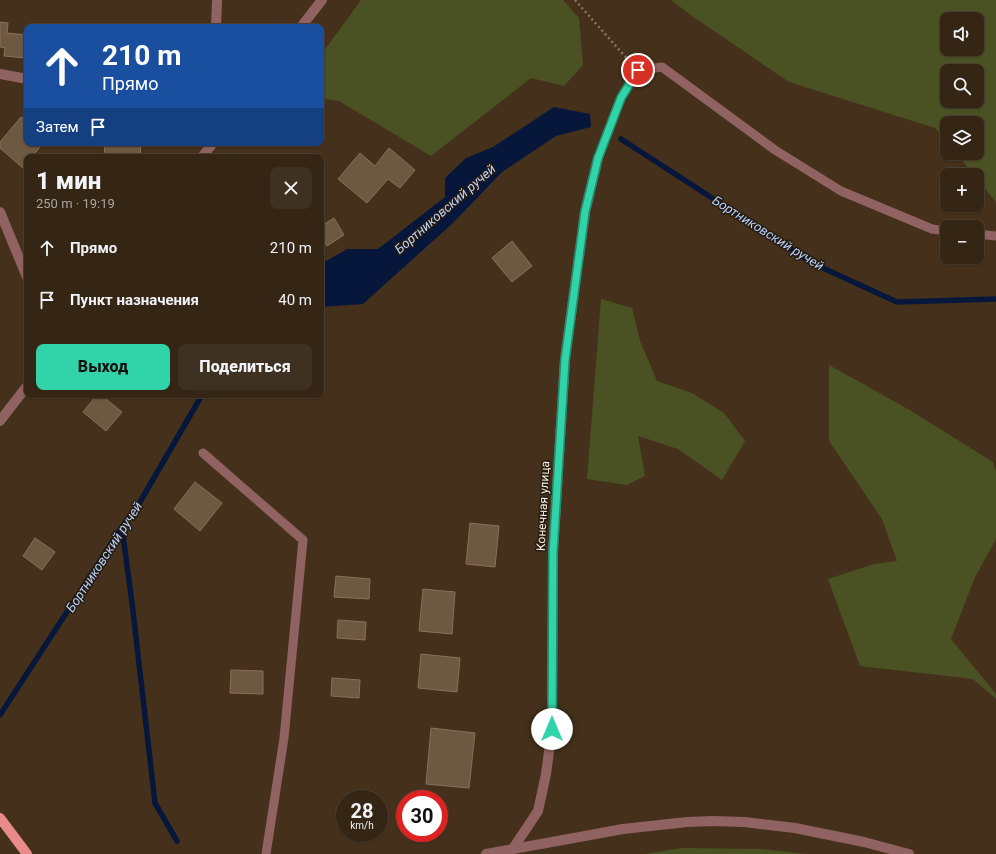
<!DOCTYPE html>
<html lang="ru">
<meta charset="utf-8">
<style>
body{margin:0;font-family:Roboto,sans-serif;background:#3f3122;color:#f1f3f6;height:100vh;display:flex;flex-direction:column;font-size:15px;white-space:nowrap}
*{box-sizing:border-box;margin:0}
p{font-size:13px;color:#a9a5a0}
.icon{flex:none;width:22px;height:22px;fill:none;stroke:currentColor;stroke-width:2;stroke-linecap:round;stroke-linejoin:round}
.map{position:relative;flex:1;overflow:hidden}
.drawer{position:absolute;left:24px;top:154px;width:300px;height:244px;display:flex;flex-direction:column;background:#342514;border-radius:8px;box-shadow:0 1px 3px #0004,0 0 0 1px #4e4234}
.drawer>*{flex:none}
.banner{position:absolute;left:24px;top:24px;width:300px;height:122px;border-radius:8px;box-shadow:0 1px 3px #0004,0 0 0 1px #4e4234;background:#1a4fa0;color:#fff;overflow:hidden}
.controls{position:absolute;left:940px;top:12px;display:grid;gap:8px}
.controls a{display:grid;place-items:center;width:44px;height:44px;border-radius:8px;background:#342514;box-shadow:0 1px 3px #0004,0 0 0 1px #4e4234;font-size:20px}
.speed{position:absolute;left:336px;top:790px;display:flex;gap:8px;font-size:20px;font-weight:700;text-align:center}
.speed>*{display:grid;place-content:center;width:52px;height:52px;border-radius:50%;background:#342514;box-shadow:0 1px 3px #0004,0 0 0 1px #4e4234;line-height:1}
.speed small{font-size:10px;font-weight:400}
.speed .limit{border:6px solid #d22;background:#fff;color:#111}
.pin{position:absolute;display:grid;place-items:center;width:34px;height:34px;color:#fff;margin:-17px;border:2px solid #fff;border-radius:50%;box-shadow:0 1px 4px #0007}
.me{position:absolute;width:44px;margin:-22px;rotate:0deg;stroke-linejoin:round;filter:drop-shadow(0 0 3px #0008)}
.turn{display:flex;align-items:center;gap:14px;height:84px;padding:0 12px;font-size:18px}
.turn .icon{width:52px;height:52px;stroke-width:2.5}
.turn b{display:block;font-size:28px;line-height:34px}
.then{display:flex;align-items:center;height:38px;padding:0 12px;background:#0003;gap:8px;font-size:15px}
.round{display:grid;place-items:center;flex:none;width:42px;height:42px;border-radius:8px;background:#3f3122}
.summary{display:flex;align-items:center;justify-content:space-between;height:68px;padding:0 12px}
h1{font-size:24px;font-weight:800;line-height:30px}
.button{display:flex;gap:8px;margin-top:auto;padding:8px 12px}
.button a{flex:1;height:46px;border-radius:8px;background:#31d4a9;color:#111;font-size:16px;font-weight:800;line-height:46px;text-align:center}
.button a+a{background:#3f3122;color:#f1f3f6}
ul{padding:0;list-style:none}
li{display:flex;align-items:center;gap:12px;height:52px;padding:0 12px}
li div{flex:1}
li b{display:block;font-size:15px}
li em{font-style:normal}
.map>svg:first-child{display:block}
.green{fill:#4a5122;fill-rule:evenodd}
.water{fill:#07173c}
.lines{fill:none;stroke-linecap:round;stroke-linejoin:round}
.stream{stroke:#07173c;stroke-width:5.5}
.building{fill:#6d5841;stroke:#887159}
.path{stroke:#877662;stroke-width:2.5;stroke-dasharray:2 3;stroke-linecap:butt}
.service{stroke:#906261;stroke-width:9}
.minor{stroke:#906261;stroke-width:10}
.primary{stroke:#e98b8b;stroke-width:10}
.route-casing{stroke:#208a6e;stroke-width:10}
.route{stroke:#31d4a9;stroke-width:7}
.labels{text-anchor:middle;dominant-baseline:central;stroke-width:3;stroke-linejoin:round;paint-order:stroke}
.street-label{font-size:12px;fill:#fdf0e2;stroke:#241b11}
.water-label{font-size:13px;font-style:italic;fill:#bdd2fc;stroke:#241b11}
</style>
<div class="map">
<svg width="996" height="854" viewBox="0 0 996 854">
<rect width="100%" height="100%" fill="#45311b"/>
<!-- green -->
<g class="green">
<path d="M 361,0 L 563,0 L 579,18 L 583,65 L 564,86 L 531,78 L 431,156 L 339,101 L 321,98 L 321,55 Z"/>
<path d="M 671,0 L 996,0 L 996,202 L 977,179 L 977,175 L 974,175 L 956,153 L 977,153 L 977,123 L 947,123 L 947,143 L 935,128 L 789,82 L 692,16 ZM 947,19 L 977,19 L 977,49 L 947,49 ZM 947,71 L 977,71 L 977,101 L 947,101 Z"/>
<path d="M 601,299 L 632,308 L 640,341 L 657,381 L 692,393 L 724,413 L 745,441 L 722,480 L 678,449 L 638,436 L 645,476 L 627,485 L 587,479 Z"/>
<path d="M 829,365 L 908,409 L 993,462 L 996,472 L 996,539 L 975,577 L 951,639 L 996,694 L 996,699 L 973,679 L 860,666 L 828,579 L 874,564 L 897,561 L 882,519 L 829,441 Z"/>
<path d="M 682,848 L 761,849 L 809,854 L 645,854 Z"/>
</g>
<!-- water -->
<path class="water" d="M 554,107 L 590,114 L 591,127 L 556,136 L 502,172 L 454,222 L 363,304 L 321,307 L 321,264 L 347,249 L 378,249 L 445,197 L 445,178 L 466,158 L 493,147 Z"/>
<g class="lines">
<!-- stream -->
<g class="stream">
<path d="M 621,139 L 814,264 L 897,302 L 996,299"/>
<path d="M 122,527 L 133,611 L 155,803 L 177,841"/>
<path d="M 0,715 L 122,527 L 140,502 L 202,395"/>
</g>
</g>
<!-- building -->
<g class="building">
<path d="M 0,22 L 8,23 L 7,33 L 27,35 L 27,58 L 4,56 L 5,48 L 0,47 Z"/>
<path d="M 21,117 L 27,121 L 27,143 L 43,143 L 32,157 L 27,157 L 27,163 L 23,168 L 0,148 L 0,142 Z"/>
<path d="M 105,143 L 141,143 L 140,157 L 104,157 Z"/>
<path d="M 389,148 L 415,170 L 400,188 L 388,179 L 367,203 L 338,179 L 360,153 L 375,166 Z"/>
<path d="M 334,218 L 344,235 L 327,246 L 321,237 L 321,226 Z"/>
<path d="M 512,241 L 532,266 L 512,282 L 492,258 Z"/>
<path d="M 97,395 L 101,395 L 122,412 L 106,431 L 83,412 Z"/>
<path d="M 195,482 L 222,503 L 200,531 L 174,509 Z"/>
<path d="M 470,523 L 499,526 L 495,567 L 466,564 Z"/>
<path d="M 35,538 L 55,552 L 42,570 L 23,556 Z"/>
<path d="M 336,576 L 370,579 L 369,599 L 334,597 Z"/>
<path d="M 423,589 L 455,592 L 452,634 L 419,631 Z"/>
<path d="M 338,620 L 366,622 L 365,640 L 337,638 Z"/>
<path d="M 421,654 L 460,658 L 457,692 L 418,688 Z"/>
<path d="M 231,670 L 263,671 L 263,694 L 230,693 Z"/>
<path d="M 332,678 L 360,680 L 359,698 L 331,696 Z"/>
<path d="M 431,728 L 475,733 L 469,788 L 426,784 Z"/>
</g>
<g class="lines">
<!-- path -->
<path class="path" d="M 575,0 L 629,61"/>
<!-- service -->
<g class="service">
<path d="M 598,158 L 621,98 L 638,70 L 662,67 L 775,150 L 841,191 L 932,229 L 947,231"/>
<path d="M 977,234 L 996,236"/>
<path d="M 203,453 L 303,540 L 284,738 L 266,854"/>
</g>
<!-- minor -->
<g class="minor">
<path d="M 216,27 L 217,0"/>
<path d="M 301,27 L 322,0"/>
<path d="M 0,74 L 27,79"/>
<path d="M 202,157 L 213,143"/>
<path d="M 0,212 L 27,277"/>
<path d="M 0,421 L 27,386"/>
<path d="M 512,850 L 538,811 L 546,774 L 552,729 L 553,553 L 565,359 L 585,212 L 598,158"/>
<path d="M 486,854 L 623,829 L 687,822 L 713,821 L 744,822 L 795,828 L 864,842 L 909,854"/>
</g>
<!-- primary -->
<path class="primary" d="M 0,818 L 27,854"/>
</g>
<g class="lines">
<!-- route casing -->
<g class="route-casing">
<path id="route" d="M 552,729 L 553,553 L 565,360 L 585,212 L 598,158 L 621,98 L 638,70"/>
</g>
<!-- route -->
<use href="#route" class="route"/>
</g>
<g class="labels">
<!-- street labels -->
<g class="street-label">
<text transform="translate(543 506) rotate(-87)">Конечная улица</text>
</g>
<!-- water labels -->
<g class="water-label">
<text transform="translate(445 209) rotate(-41)">Бортниковский ручей</text>
<text transform="translate(768 233) rotate(32)">Бортниковский ручей</text>
<text transform="translate(104 557) rotate(-57)">Бортниковский ручей</text>
</g>
</g>
</svg>
<div class="controls">
<a><svg class="icon" aria-label="sound" viewBox="0 0 24 24"><path d="M4 9h4l5-4v14l-5-4H4zM17 9q2 3 0 6"/></svg></a>
<a><svg class="icon" aria-label="search" viewBox="0 0 24 24"><circle cx="10" cy="10" r="6"/><path d="M15 15l6 6"/></svg></a>
<a><svg class="icon" aria-label="layers" viewBox="0 0 24 24"><path d="M12 4l9 5-9 5-9-5zM3 14l9 5 9-5"/></svg></a>
<a>+</a>
<a>−</a>
</div>
<div class="speed"><div>28<small>km/h</small></div><div class="limit">30</div></div>
<div class="pin" style="left:638px;top:70px;background:#d93025"><svg class="icon" aria-label="arrive" viewBox="0 0 24 24"><path d="M6 21V4h12l-3 4 3 4H6"/></svg></div>
<svg class="me" style="left:552px;top:729px" viewBox="-20 -20 40 40"><circle r="19" fill="#fff"/><path d="M0-13L10 11 0 6-10 11z" fill="#31d4a9"/></svg>
<div class="banner">
<div class="turn"><svg class="icon" aria-label="ahead" viewBox="0 0 24 24"><path d="M12 20V5M6 11l6-6 6 6"/></svg><div><b>210 m</b>Прямо</div></div>
<div class="then">Затем<svg class="icon" aria-label="arrive" viewBox="0 0 24 24"><path d="M6 21V4h12l-3 4 3 4H6"/></svg></div>
</div>
<section class="drawer">
<div class="summary"><div><h1>1 мин</h1><p>250 m · 19:19</p></div><a class="round"><svg class="icon" aria-label="close" viewBox="0 0 24 24"><path d="M6 6l12 12M18 6L6 18"/></svg></a></div>
<ul>
<li><svg class="icon" aria-label="ahead" viewBox="0 0 24 24"><path d="M12 20V5M6 11l6-6 6 6"/></svg><div><b>Прямо</b></div><em>210 m</em></li>
<li><svg class="icon" aria-label="arrive" viewBox="0 0 24 24"><path d="M6 21V4h12l-3 4 3 4H6"/></svg><div><b>Пункт назначения</b></div><em>40 m</em></li>
</ul>
<div class="button"><a>Выход</a><a>Поделиться</a></div>
</section>
</div>
